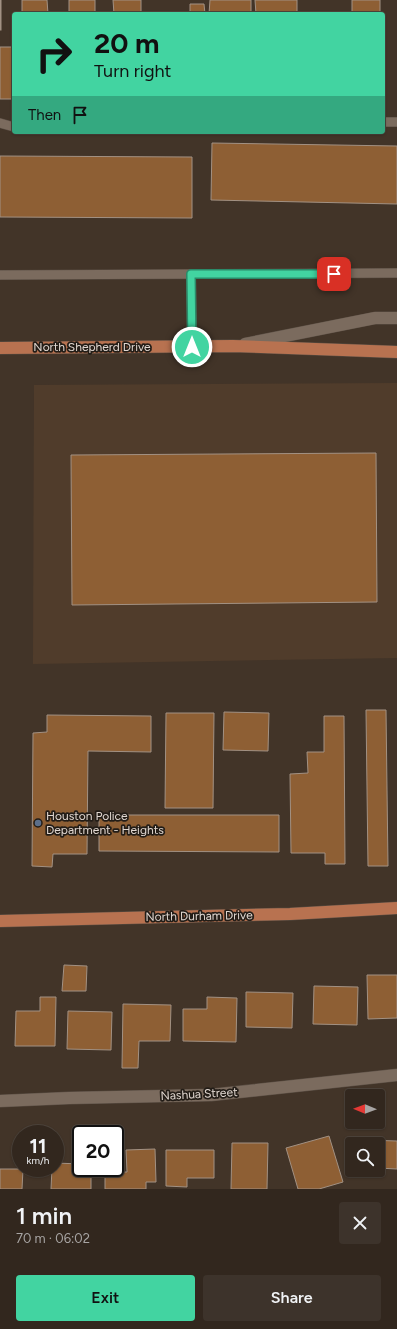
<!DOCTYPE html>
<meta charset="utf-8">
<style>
body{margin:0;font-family:Figtree,sans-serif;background:#3d332b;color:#f1f3f6;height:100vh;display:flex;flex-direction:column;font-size:15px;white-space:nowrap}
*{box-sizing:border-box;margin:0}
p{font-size:13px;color:#a8a5a4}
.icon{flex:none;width:22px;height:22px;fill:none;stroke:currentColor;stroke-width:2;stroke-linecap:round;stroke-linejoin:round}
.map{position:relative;height:1189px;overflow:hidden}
.details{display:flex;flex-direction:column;background:#32271e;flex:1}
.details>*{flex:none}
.top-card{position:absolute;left:12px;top:12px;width:373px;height:122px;border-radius:4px;box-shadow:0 1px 3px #0004,0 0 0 1px #4d443c;background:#42d4a1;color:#111;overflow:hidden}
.needle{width:26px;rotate:271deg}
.fabs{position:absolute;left:345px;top:1089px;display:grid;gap:8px}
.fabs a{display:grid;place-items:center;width:40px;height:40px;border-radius:4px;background:#32271e;box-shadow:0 1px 3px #0004,0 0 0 1px #4d443c;font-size:20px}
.speed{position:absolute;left:12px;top:1125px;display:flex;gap:8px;font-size:20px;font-weight:700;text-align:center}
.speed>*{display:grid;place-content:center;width:52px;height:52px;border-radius:50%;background:#32271e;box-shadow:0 1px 3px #0004,0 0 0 1px #4d443c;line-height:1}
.speed small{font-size:10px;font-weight:400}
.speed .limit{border:2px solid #111;border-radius:6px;background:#fff;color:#111}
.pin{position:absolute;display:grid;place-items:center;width:34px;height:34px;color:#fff;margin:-17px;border-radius:8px;box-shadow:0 2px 6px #0006}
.me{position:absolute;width:44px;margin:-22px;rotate:0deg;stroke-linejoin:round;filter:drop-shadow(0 0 3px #0008)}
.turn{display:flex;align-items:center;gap:14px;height:84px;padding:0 16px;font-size:18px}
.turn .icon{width:52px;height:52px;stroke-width:2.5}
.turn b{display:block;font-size:28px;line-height:34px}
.then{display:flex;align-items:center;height:38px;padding:0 16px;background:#0003;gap:8px;font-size:15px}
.round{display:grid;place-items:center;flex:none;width:42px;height:42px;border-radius:4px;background:#3d332b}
.overview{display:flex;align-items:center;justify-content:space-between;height:68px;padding:0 16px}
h1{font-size:24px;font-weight:600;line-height:30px}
.action{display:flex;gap:8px;margin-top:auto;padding:8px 16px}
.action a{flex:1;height:46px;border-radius:4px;background:#42d4a1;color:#111;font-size:16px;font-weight:600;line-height:46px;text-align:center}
.action a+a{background:#3d332b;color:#f1f3f6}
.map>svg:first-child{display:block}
.built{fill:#503c2b}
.building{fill:#8e5f34;stroke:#a29183}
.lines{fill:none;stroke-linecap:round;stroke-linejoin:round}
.lane-casing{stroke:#5c5046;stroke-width:10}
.street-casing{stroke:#5c5046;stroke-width:13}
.primary-casing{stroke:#5c5046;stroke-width:13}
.lane{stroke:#7b6b5e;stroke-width:9}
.street{stroke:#7b6b5e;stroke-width:12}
.primary{stroke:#b87250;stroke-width:12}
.route-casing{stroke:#2b8a69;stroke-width:10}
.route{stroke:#42d4a1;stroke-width:7}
.service-dot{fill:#5c6f8a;stroke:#231d17;stroke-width:1.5}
.labels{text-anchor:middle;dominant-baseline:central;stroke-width:3.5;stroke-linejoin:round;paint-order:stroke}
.street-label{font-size:12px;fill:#e1d7d0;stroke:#231d17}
.poi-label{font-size:12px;fill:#e1d7d0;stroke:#231d17;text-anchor:start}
</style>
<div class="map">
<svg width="397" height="1189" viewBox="0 0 397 1189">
<rect width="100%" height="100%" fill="#423428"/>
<!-- built -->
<path class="built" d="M 397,383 L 397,658 L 33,664 L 34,385 Z"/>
<!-- building -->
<g class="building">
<rect x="0" y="0" width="1" height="30"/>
<path d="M 22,0 L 47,0 L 48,14 L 22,14 Z"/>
<path d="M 69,0 L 95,0 L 95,13 L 69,12 Z"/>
<path d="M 113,0 L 141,0 L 141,14 L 114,14 Z"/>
<path d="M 210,0 L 251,0 L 251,14 L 209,14 Z"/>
<path d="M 255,0 L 297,0 L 297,14 L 256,14 Z"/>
<rect x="352" y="0" width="28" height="14"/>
<path d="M 190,4 L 204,4 L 205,14 L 190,14 Z"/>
<rect x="0" y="47" width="14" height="52"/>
<path d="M 212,143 L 397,146 L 397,204 L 211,200 Z"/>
<path d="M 0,156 L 192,157 L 192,218 L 0,217 Z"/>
<path d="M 376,453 L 377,602 L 72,605 L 71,455 Z"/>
<path d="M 366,710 L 386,710 L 388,866 L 368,866 Z"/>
<path d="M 224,712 L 269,713 L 268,751 L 223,750 Z"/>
<path d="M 166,713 L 214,713 L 213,808 L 165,808 Z"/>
<path d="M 47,715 L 151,716 L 151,752 L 88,751 L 87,854 L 53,854 L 52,867 L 32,866 L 33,733 L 47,732 Z"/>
<path d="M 324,716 L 344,716 L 345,864 L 325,864 L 325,853 L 291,853 L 290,774 L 308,773 L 307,752 L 324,752 Z"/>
<path d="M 99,815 L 279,815 L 279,852 L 99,851 Z"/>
<path d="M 64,965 L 87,966 L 86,991 L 62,991 Z"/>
<path d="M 367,975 L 397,975 L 397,1018 L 368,1019 Z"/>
<path d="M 314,986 L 358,987 L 357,1025 L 313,1024 Z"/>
<path d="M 246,992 L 293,993 L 292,1028 L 246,1027 Z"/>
<path d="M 40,997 L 56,997 L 55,1046 L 15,1046 L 16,1011 L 40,1011 Z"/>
<path d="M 207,997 L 237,998 L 236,1042 L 183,1041 L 183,1009 L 207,1009 Z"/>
<path d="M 123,1004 L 171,1005 L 170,1041 L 139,1041 L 138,1068 L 122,1068 Z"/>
<path d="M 68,1011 L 112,1012 L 111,1050 L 67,1049 Z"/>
<path d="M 329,1136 L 343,1182 L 319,1189 L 298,1189 L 286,1148 Z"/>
<path d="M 366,1140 L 397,1141 L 397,1169 L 378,1168 L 378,1144 L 366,1144 Z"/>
<path d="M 232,1143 L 268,1143 L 267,1189 L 231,1189 Z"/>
<path d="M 155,1149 L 156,1182 L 146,1182 L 146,1189 L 105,1189 L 105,1172 L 127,1172 L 126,1150 Z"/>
<path d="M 166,1150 L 214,1150 L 214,1178 L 187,1178 L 187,1187 L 166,1186 Z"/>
<path d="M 55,1163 L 81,1164 L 81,1168 L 91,1168 L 91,1189 L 51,1189 L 52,1168 L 55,1168 Z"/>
<path d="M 0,1169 L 23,1169 L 22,1189 L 0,1189 Z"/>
</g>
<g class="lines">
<!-- lane casing -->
<g class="lane-casing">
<g id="lane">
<path d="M 383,122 L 397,122"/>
<path d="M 0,123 L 14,127"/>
<path d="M 191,274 L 192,347"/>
<path d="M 0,275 L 397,273"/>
</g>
</g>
<!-- street casing -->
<g class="street-casing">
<g id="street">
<path d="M 245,344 L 375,318 L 397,318"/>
<path d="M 0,1101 L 69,1098 L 211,1095 L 397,1075"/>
</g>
</g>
<!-- primary casing -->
<g class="primary-casing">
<g id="primary">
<path d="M 0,348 L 233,346 L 397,352"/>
<path d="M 0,921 L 290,914 L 397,908"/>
</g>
</g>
<!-- lane -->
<use href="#lane" class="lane"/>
<!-- street -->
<use href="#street" class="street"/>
<!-- primary -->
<use href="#primary" class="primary"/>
</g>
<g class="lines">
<!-- route casing -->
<g class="route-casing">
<path id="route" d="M 192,347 L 191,274 L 334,274"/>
</g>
<!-- route -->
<use href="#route" class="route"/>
</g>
<!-- markers -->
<circle class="service-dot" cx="38" cy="823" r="4"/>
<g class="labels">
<!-- street labels -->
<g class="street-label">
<text x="92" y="347">North Shepherd Drive</text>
<text transform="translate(199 916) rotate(-1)">North Durham Drive</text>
<text transform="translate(199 1094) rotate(-3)">Nashua Street</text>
</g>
<!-- poi labels -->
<g class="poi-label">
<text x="46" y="816">Houston Police<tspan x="46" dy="14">Department - Heights</tspan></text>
</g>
</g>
</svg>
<div class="fabs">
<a><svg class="needle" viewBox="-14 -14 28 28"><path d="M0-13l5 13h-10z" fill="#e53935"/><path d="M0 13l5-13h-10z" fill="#a8a5a4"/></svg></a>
<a><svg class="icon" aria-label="search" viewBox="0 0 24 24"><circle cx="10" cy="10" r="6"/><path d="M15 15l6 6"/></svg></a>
</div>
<div class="speed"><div>11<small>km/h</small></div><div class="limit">20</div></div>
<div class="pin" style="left:334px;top:274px;background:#d93025"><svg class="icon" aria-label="arrive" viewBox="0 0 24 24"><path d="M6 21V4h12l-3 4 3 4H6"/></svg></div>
<svg class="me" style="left:192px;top:347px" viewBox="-20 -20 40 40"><circle r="17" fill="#42d4a1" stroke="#fff" stroke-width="3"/><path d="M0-11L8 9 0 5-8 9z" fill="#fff"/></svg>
<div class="top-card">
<div class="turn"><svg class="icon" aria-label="right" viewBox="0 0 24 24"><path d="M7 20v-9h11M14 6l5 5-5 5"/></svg><div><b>20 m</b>Turn right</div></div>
<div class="then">Then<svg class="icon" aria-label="arrive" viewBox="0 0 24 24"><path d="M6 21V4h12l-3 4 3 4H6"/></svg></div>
</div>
</div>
<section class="details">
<div class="overview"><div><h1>1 min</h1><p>70 m · 06:02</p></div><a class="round"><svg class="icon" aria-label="close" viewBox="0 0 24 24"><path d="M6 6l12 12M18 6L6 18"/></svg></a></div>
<div class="action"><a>Exit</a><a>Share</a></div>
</section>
